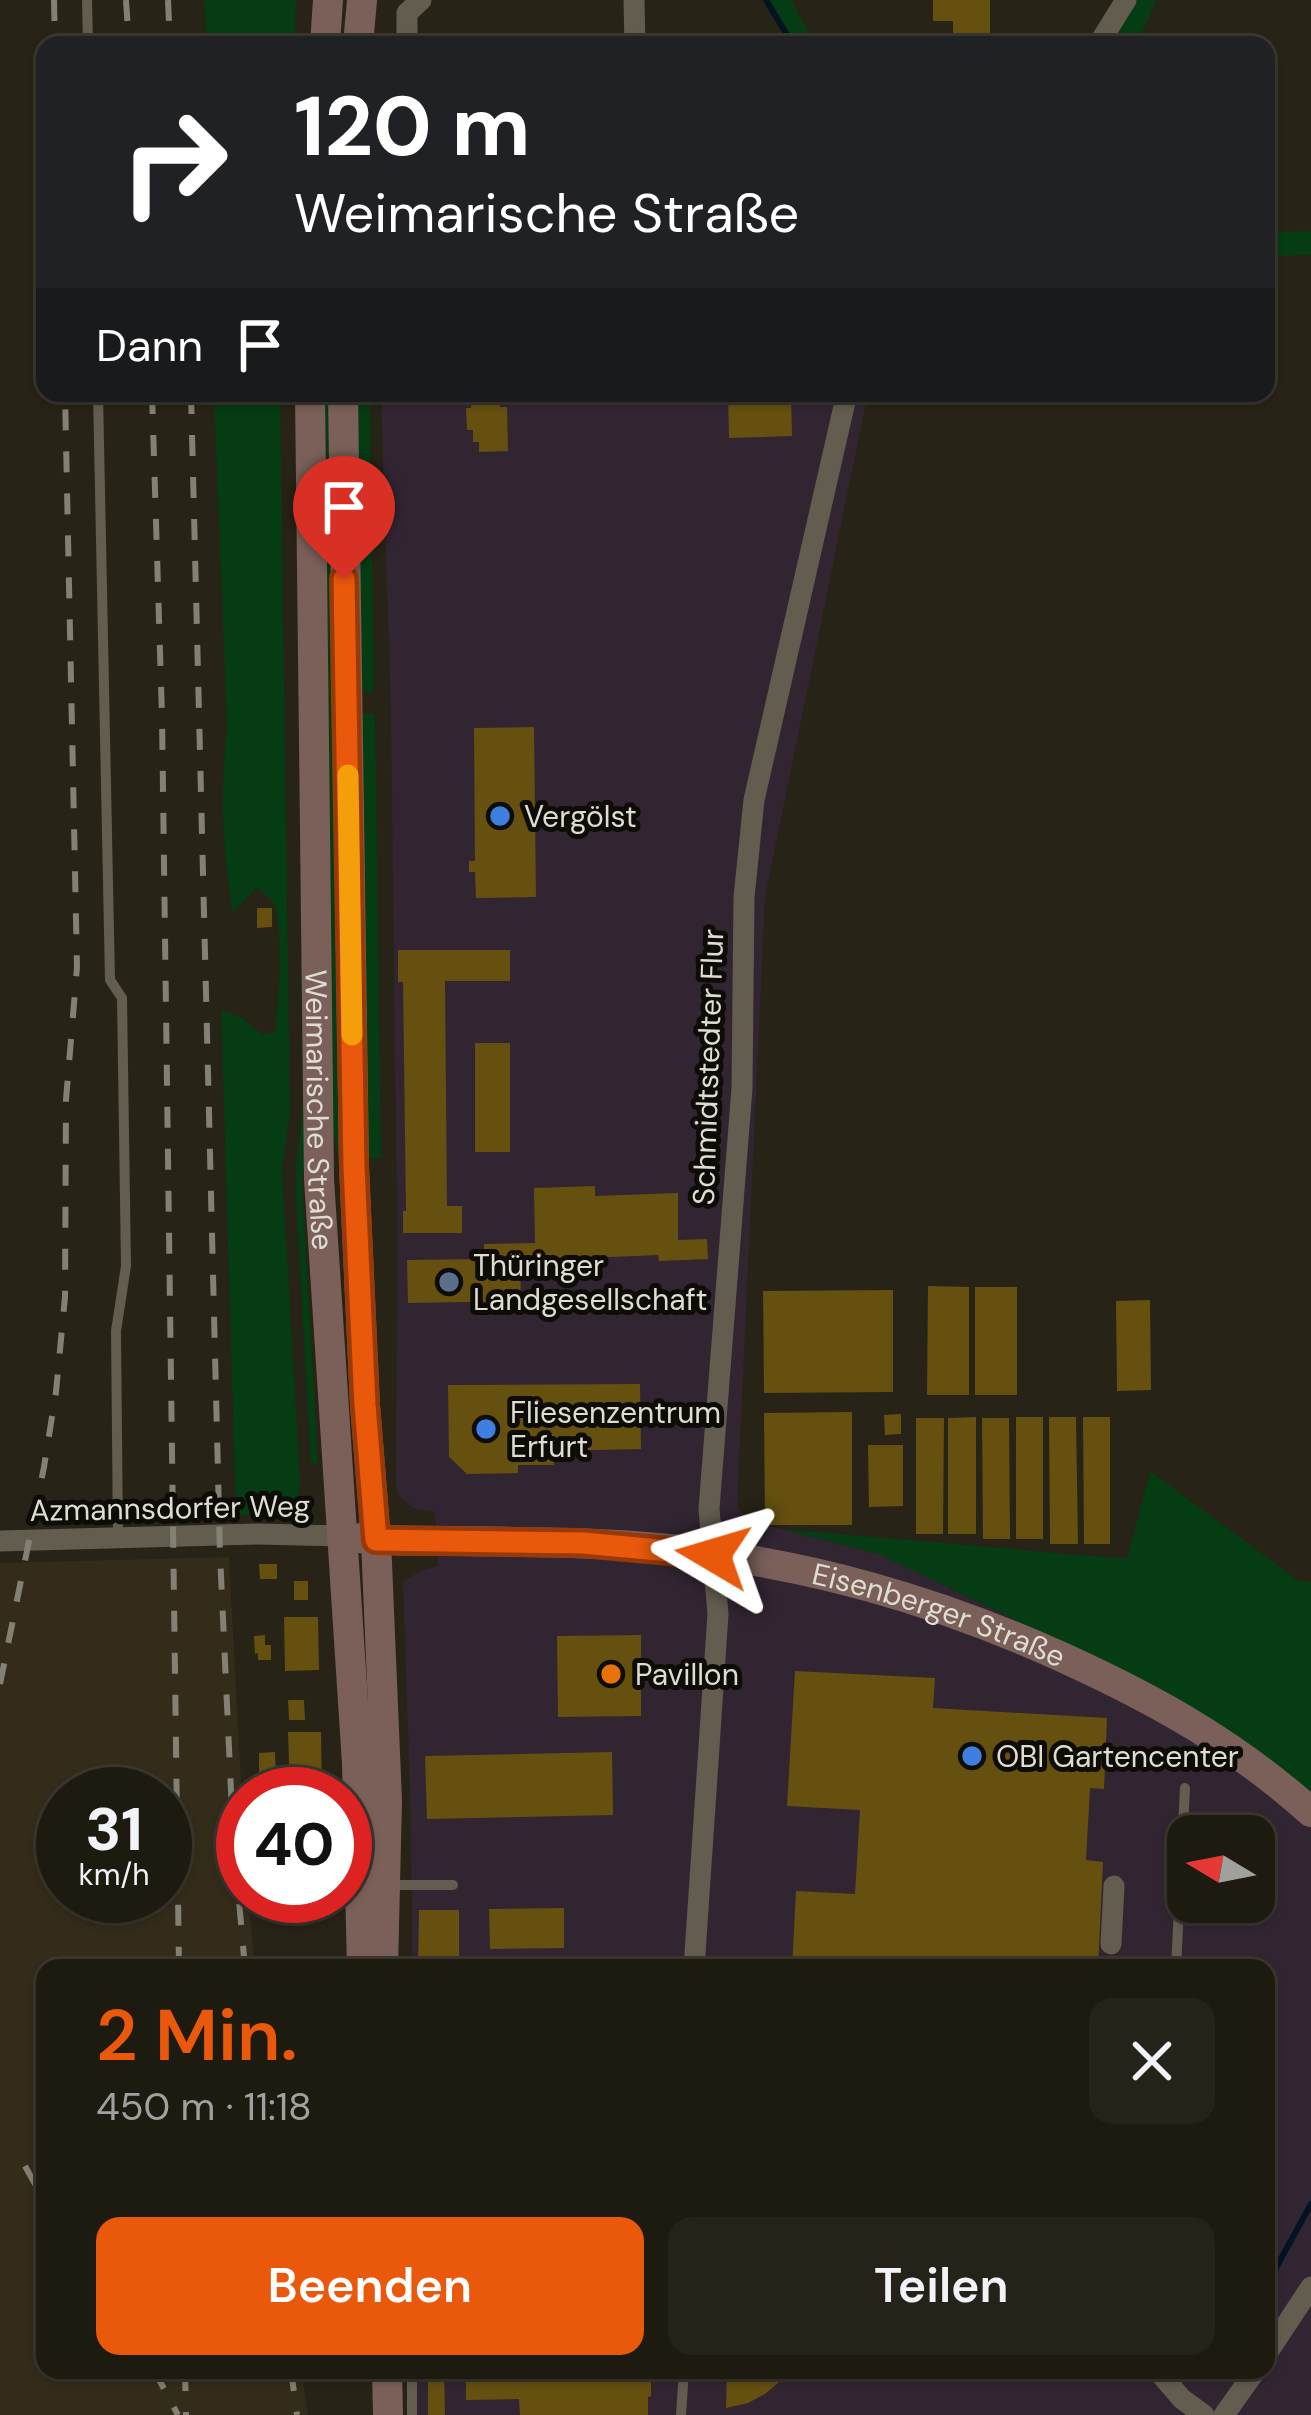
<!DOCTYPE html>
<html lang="de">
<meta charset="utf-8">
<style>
body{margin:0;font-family:"DM Sans",sans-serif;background:#252319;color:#f1f3f6;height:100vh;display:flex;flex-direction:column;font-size:45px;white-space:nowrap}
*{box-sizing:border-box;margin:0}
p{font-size:39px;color:#a0a19f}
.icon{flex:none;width:66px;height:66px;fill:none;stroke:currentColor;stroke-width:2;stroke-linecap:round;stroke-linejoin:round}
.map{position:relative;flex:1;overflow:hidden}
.drawer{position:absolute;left:36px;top:1959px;width:1239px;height:420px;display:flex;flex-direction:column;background:#1d1a10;border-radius:24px;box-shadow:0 3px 9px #0004,0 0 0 3px #3b3830}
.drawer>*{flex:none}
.top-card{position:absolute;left:36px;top:36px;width:1239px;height:366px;border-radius:24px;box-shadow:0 3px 9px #0004,0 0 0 3px #3b3830;background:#202124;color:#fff;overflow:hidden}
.needle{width:78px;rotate:280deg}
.buttons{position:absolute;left:1167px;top:1815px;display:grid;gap:24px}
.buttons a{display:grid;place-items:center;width:108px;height:108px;border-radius:24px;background:#1d1a10;box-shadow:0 3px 9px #0004,0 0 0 3px #3b3830;font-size:60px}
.speed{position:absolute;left:36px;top:1767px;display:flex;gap:24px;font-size:60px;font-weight:700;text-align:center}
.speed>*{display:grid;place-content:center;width:156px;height:156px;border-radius:50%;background:#1d1a10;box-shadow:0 3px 9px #0004,0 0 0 3px #3b3830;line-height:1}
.speed small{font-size:30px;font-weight:400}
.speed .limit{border:18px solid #d22;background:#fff;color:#111}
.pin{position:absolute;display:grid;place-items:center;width:102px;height:102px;color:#fff;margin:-123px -51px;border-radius:50% 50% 50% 0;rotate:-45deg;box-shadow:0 0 12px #0007}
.pin .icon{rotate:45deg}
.me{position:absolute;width:132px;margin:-66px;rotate:277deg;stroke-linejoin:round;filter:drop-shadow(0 0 9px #0008)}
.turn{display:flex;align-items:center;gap:42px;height:252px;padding:0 60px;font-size:54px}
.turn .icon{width:156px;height:156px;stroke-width:2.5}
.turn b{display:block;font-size:84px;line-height:102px}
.then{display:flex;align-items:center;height:114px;padding:0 60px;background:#0003;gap:24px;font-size:45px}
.round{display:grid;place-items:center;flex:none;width:126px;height:126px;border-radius:24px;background:#252319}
.summary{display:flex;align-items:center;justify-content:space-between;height:204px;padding:0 60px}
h1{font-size:72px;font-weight:600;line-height:90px;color:#ea580c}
.action{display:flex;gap:24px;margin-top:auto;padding:24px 60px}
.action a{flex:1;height:138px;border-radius:24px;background:#ea580c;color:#fff;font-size:48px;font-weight:600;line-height:138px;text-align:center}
.action a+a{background:#252319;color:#f1f3f6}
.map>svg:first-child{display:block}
.commercial{fill:#322532;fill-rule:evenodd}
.built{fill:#332c1a;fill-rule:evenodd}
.green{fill:#053c13}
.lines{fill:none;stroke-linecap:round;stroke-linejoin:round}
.stream{stroke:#021423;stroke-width:6}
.building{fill:#655010}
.lane{stroke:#635d50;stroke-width:10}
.street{stroke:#635d50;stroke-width:21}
.secondary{stroke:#7b6059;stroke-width:30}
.rail{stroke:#838075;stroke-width:6;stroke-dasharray:21 21;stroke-linecap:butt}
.route-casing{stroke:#983908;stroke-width:30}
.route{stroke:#ea580c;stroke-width:21}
.slow{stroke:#f59e0b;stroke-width:21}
.shop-dot{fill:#3f7fe0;stroke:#0e0c07;stroke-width:4.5}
.service-dot{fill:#5c6f8a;stroke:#0e0c07;stroke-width:4.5}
.food-dot{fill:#e8710a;stroke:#0e0c07;stroke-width:4.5}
.labels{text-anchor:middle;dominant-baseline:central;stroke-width:10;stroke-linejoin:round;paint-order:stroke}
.poi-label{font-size:30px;fill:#dfdcd4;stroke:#0e0c07;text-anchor:start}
.street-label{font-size:30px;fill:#dfdcd4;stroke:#0e0c07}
</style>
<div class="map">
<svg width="1311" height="2415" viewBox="0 0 1311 2415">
<rect width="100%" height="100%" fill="#272316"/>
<!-- commercial -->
<path class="commercial" d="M 381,393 L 868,393 L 765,897 L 737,1505 L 747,1519 L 765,1525 L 879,1554 L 1071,1647 L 1311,1796 L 1311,2415 L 415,2415 L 413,2370 L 1266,2370 L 1266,1968 L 412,1968 L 411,1819 L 403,1582 L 420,1571 L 438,1566 L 435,1512 L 413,1508 L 396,1493 L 397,1218 L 391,714 ZM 1188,1836 L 1254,1836 L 1254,1902 L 1188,1902 Z"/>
<!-- built -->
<path class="built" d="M 229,1557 L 243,1822 L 243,1896 L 248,1896 L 255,1968 L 45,1968 L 45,2370 L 301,2370 L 308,2415 L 0,2415 L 0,1563 ZM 63,1794 L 165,1794 L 165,1896 L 63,1896 Z"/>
<!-- green -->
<g class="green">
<path d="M 204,0 L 296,0 L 294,45 L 207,45 Z"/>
<path d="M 770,0 L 791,0 L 816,45 L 795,45 Z"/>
<path d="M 1137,0 L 1157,0 L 1136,45 L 1109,45 Z"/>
<path d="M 1311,231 L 1311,255 L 1266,256 L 1266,233 Z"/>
<path d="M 214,393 L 280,393 L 290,1111 L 282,1171 L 300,1480 L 299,1497 L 272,1513 L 236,1516 L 221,1010 L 241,1017 L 263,1035 L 275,1032 C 278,1008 286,917 271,899 C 270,898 258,889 256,888 L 233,913 C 222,850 220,791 227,728 Z"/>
<path d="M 322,393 L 333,393 L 340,1168 L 333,1129 Z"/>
<path d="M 353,393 L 370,393 L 374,691 L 363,692 L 358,686 Z"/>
<path d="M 362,714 L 375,714 L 381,1158 L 365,1159 Z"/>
<path d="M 307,884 L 309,1128 L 302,1181 L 318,1463 L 311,1464 L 296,1198 L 296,1167 L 303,1103 L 300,885 Z"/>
<path d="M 1150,1471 L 1299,1581 L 1311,1582 L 1311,1796 L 1071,1647 L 879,1554 L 780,1529 L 1127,1559 Z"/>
</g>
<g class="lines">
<!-- stream -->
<g class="stream">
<path d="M 766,0 L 793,45"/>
<path d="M 1266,2286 L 1311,2204"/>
<path d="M 1209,2374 L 1212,2370"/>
</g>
</g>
<!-- building -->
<g class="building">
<path d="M 933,0 L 990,0 L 990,45 L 953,45 L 953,21 L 933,21 Z"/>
<path d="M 475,393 L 482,393 L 483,403 L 500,402 L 500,407 L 507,407 L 508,451 L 479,452 L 479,442 L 473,442 L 473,430 L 467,430 L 466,408 L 471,408 L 471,403 L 475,403 Z"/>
<path d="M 728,393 L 791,393 L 792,436 L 729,438 Z"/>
<path d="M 534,727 L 536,897 L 476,898 L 475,872 L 469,872 L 469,861 L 475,861 L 474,728 Z"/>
<path d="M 257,908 L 272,908 L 272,927 L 257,928 Z"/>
<path d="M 398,950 L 510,950 L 510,981 L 445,981 L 447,1206 L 462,1206 L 462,1233 L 403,1233 L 403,1211 L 406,1211 L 403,982 L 398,982 Z"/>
<rect x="475" y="1043" width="35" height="109"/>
<path d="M 595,1186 L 595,1196 L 678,1193 L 678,1240 L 707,1239 L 708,1259 L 659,1261 L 658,1255 L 520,1261 L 521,1301 L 408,1303 L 407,1260 L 484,1259 L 484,1244 L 535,1243 L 534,1188 Z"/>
<path d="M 928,1286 L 969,1287 L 969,1395 L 927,1395 Z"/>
<rect x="975" y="1287" width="42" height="108"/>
<path d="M 893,1290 L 893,1392 L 764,1393 L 763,1291 Z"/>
<path d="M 1150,1300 L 1151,1390 L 1117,1391 L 1116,1301 Z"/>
<path d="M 640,1384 L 641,1449 L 554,1451 L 554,1465 L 518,1465 L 518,1473 L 467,1474 L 449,1457 L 448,1385 Z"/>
<path d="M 852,1412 L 852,1525 L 765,1525 L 764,1413 Z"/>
<path d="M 901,1414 L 901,1434 L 885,1435 L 884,1415 Z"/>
<path d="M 976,1417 L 976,1534 L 948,1534 L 948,1418 Z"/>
<rect x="1016" y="1417" width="27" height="122"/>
<path d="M 1049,1417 L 1076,1417 L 1078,1544 L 1050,1544 Z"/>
<path d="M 1083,1417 L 1110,1417 L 1110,1544 L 1084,1544 Z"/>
<path d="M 916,1418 L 944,1418 L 943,1534 L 916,1534 Z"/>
<path d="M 982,1418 L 1009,1418 L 1010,1539 L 983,1539 Z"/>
<path d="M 868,1445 L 903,1445 L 903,1506 L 869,1507 Z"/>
<path d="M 259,1564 L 277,1564 L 277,1579 L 260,1579 Z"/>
<rect x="294" y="1581" width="14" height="19"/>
<path d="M 284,1617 L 318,1617 L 319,1670 L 285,1671 Z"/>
<path d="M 265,1635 L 265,1645 L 271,1645 L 271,1660 L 258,1660 L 258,1653 L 255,1654 L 254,1636 Z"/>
<path d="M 641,1635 L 641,1716 L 558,1717 L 557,1636 Z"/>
<path d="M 795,1671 L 935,1678 L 933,1708 L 1107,1718 L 1104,1789 L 1090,1788 L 1086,1860 L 1103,1862 L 1098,1968 L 792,1968 L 796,1891 L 855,1894 L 860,1810 L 787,1806 Z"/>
<path d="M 288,1700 L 304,1700 L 305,1720 L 289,1720 Z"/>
<path d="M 288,1732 L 321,1732 L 322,1794 L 290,1794 Z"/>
<path d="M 275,1752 L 276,1776 L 259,1777 L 259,1753 Z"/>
<path d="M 612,1752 L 613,1815 L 427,1819 L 425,1756 Z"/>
<path d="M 564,1908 L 564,1948 L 490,1949 L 489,1909 Z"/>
<path d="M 419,1910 L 459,1910 L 459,1968 L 418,1968 Z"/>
<path d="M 428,2370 L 444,2370 L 445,2415 L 428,2415 Z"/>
<path d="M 466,2370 L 651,2370 L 651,2396 L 648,2397 L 648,2415 L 520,2415 L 519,2399 L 466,2400 Z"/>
<path d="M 730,2370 L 793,2370 L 765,2394 L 748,2403 L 726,2408 L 727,2374 L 730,2374 Z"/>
</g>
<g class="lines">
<!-- lane -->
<g class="lane">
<path d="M 87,0 L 88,45"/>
<path d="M 98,393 L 110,980 L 122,998 L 126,1266 L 116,1331 L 118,1538"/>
<path d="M 391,1885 L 453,1885"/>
<path d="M 1176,1968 L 1185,1788"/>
<path d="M 412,2370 L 412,2415"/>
<path d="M 681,2415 L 684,2370"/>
</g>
<!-- street -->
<g class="street">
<path d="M 634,0 L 635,45"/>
<path d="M 407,45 L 407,13 L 421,0"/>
<path d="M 1098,45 L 1126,0"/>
<path d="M 0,1541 L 258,1534 L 342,1536"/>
<path d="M 1111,1944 L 1114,1886"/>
<path d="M 694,1968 L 718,1614 L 709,1509 L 742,1088 L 744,897 L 754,800 L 847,393"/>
<path d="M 1266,2355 L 1311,2287"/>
<path d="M 1157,2370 L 1182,2399 L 1204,2415"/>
<path d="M 1224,2415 L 1256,2370"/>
</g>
<!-- secondary -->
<g class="secondary">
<path d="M 325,45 L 328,0"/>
<path d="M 358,45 L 362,0"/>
<path id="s1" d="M 310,393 L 319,1179 L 357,1763 L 362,1968"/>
<path d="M 343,393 L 354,1167 L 365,1405 L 376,1540 L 387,1801 L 383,1968"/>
<path id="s2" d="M 360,1538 C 393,1542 427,1540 460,1541 C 530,1542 600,1542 670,1549 C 810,1564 936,1600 1064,1658 C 1156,1700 1235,1744 1311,1812"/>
<path d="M 387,2370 L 388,2415"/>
</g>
<!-- rail -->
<g class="rail">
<path d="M 54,0 L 55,45"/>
<path d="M 126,0 L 129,45"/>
<path d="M 168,0 L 170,45"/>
<path d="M 152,393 L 162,716 L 179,1968"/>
<path d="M 191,393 L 220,1554 L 233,1834 L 245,1968"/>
<path d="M 0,1684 L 44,1467 L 56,1392 L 65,1297 L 66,1100 L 77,967 L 65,393"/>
<path d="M 25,2166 L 45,2202"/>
<path d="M 154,2370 L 178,2415"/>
<path d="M 185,2370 L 186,2415"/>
<path d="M 291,2370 L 297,2415"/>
</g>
</g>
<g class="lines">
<!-- route casing -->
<g class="route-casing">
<path id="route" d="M 344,579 L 354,1167 L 365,1405 L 376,1540 L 583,1543 L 713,1555"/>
</g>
<!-- route -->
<use href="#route" class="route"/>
<!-- slow -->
<path class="slow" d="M 348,775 L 352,1035"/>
</g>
<!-- markers -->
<g class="shop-dot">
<circle cx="500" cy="816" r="12"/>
<circle cx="486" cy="1429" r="12"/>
<circle cx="972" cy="1756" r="12"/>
</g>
<circle class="service-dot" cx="449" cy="1282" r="12"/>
<circle class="food-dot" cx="611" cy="1674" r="12"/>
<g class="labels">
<!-- poi labels -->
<g class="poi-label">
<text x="524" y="816">Vergölst</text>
<text x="473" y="1265">Thüringer<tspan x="473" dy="34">Landgesellschaft</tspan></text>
<text x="510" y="1412">Fliesenzentrum<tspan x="510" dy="34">Erfurt</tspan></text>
<text x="635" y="1674">Pavillon</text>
<text x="996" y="1756">OBI Gartencenter</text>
</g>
<!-- street labels -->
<g class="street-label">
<text transform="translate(708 1067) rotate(-88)">Schmidtstedter Flur</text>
<text stroke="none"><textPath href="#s1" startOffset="717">Weimarische Straße</textPath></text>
<text transform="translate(170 1508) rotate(-1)">Azmannsdorfer Weg</text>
<text stroke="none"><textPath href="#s2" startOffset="588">Eisenberger Straße</textPath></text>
</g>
</g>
</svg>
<div class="buttons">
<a><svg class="needle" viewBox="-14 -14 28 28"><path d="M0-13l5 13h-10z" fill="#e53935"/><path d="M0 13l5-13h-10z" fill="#a0a19f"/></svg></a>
</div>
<div class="speed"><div>31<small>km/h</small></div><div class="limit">40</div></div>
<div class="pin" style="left:344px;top:579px;background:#d93025"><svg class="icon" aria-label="arrive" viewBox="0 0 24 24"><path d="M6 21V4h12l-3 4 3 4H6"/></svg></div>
<svg class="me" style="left:713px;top:1555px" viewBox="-20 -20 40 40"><path d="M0-17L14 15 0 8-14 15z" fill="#ea580c" stroke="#fff" stroke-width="4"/></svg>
<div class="top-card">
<div class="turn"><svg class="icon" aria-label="right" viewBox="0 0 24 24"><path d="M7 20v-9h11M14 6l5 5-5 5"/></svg><div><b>120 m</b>Weimarische Straße</div></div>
<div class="then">Dann<svg class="icon" aria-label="arrive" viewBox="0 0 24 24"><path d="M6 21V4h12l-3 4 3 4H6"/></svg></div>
</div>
<section class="drawer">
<div class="summary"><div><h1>2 Min.</h1><p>450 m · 11:18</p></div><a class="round"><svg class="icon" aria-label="close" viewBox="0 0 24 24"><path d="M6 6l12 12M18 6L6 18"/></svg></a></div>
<div class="action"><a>Beenden</a><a>Teilen</a></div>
</section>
</div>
